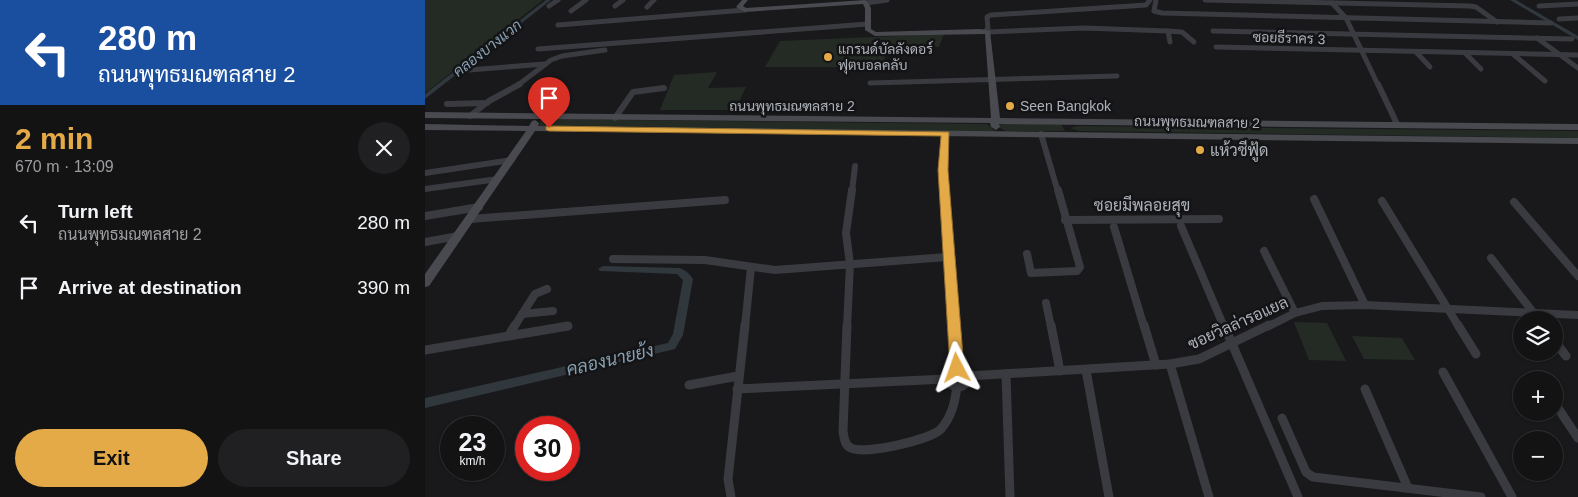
<!DOCTYPE html>
<meta charset="utf-8">
<style>
body{margin:0;font-family:Arial,Sarabun,sans-serif;background:#202022;color:#f1f3f6;height:100vh;display:flex;flex-direction:column;font-size:19px;white-space:nowrap}
*{box-sizing:border-box;margin:0}
p{font-size:16px;color:#9d9ea0}
.icon{flex:none;width:28px;height:28px;fill:none;stroke:currentColor;stroke-width:2;stroke-linecap:round;stroke-linejoin:round}
.map{position:relative;flex:1;overflow:hidden}
.details{display:flex;flex-direction:column;background:#131314;width:425px}
.details>*{flex:none}
.guide{background:#1a4fa0;color:#fff;overflow:hidden}
.tools{position:absolute;left:1088px;top:311px;display:grid;gap:10px}
.tools a{display:grid;place-items:center;width:50px;height:50px;border-radius:50%;background:#131314;box-shadow:0 1px 4px #0004,0 0 0 1px #323234;font-size:25px}
.speed{position:absolute;left:15px;top:416px;display:flex;gap:10px;font-size:25px;font-weight:700;text-align:center}
.speed>*{display:grid;place-content:center;width:65px;height:65px;border-radius:50%;background:#131314;box-shadow:0 1px 4px #0004,0 0 0 1px #323234;line-height:1}
.speed small{font-size:12px;font-weight:400}
.speed .limit{border:8px solid #d22;background:#fff;color:#111}
.pin{position:absolute;display:grid;place-items:center;width:42px;height:42px;color:#fff;margin:-51px -21px;border-radius:50% 50% 50% 0;rotate:-45deg;box-shadow:0 0 5px #0007}
.pin .icon{rotate:45deg}
.me{position:absolute;width:55px;margin:-28px;rotate:356deg;stroke-linejoin:round;filter:drop-shadow(0 0 4px #0008)}
.turn{display:flex;align-items:center;gap:18px;height:105px;padding:0 15px;font-size:22px}
.turn .icon{width:65px;height:65px;stroke-width:2.5}
.turn b{display:block;font-size:35px;line-height:42px}
.round{display:grid;place-items:center;flex:none;width:52px;height:52px;border-radius:26px;background:#202022}
.summary{display:flex;align-items:center;justify-content:space-between;height:85px;padding:0 15px}
h1{font-size:30px;font-weight:700;line-height:38px;color:#e4aa48}
.action{display:flex;gap:10px;margin-top:auto;padding:10px 15px}
.action a{flex:1;height:58px;border-radius:30px;background:#e4aa48;color:#111;font-size:20px;font-weight:700;line-height:58px;text-align:center}
.action a+a{background:#202022;color:#f1f3f6}
ul{padding:0;list-style:none}
li{display:flex;align-items:center;gap:15px;height:65px;padding:0 15px}
li div{flex:1}
li b{display:block;font-size:19px}
li em{font-style:normal}
main{display:flex;flex:1;min-height:0}
.map>svg:first-child{display:block}
.green{fill:#232b24}
.lines{fill:none;stroke-linecap:round;stroke-linejoin:round}
.canal{fill:#30383e;fill-rule:evenodd}
.street-far3{stroke:#3a3b40;stroke-width:5}
.street-far2{stroke:#3a3b40;stroke-width:6}
.street-far1{stroke:#3a3b40;stroke-width:8}
.street{stroke:#3a3b40;stroke-width:9}
.secondary{fill:#484a4f;fill-rule:evenodd}
.route{fill:#e4aa48;stroke:#946e2f}
.poi-dot{fill:#e4aa48;stroke:#141416;stroke-width:2}
.labels{text-anchor:middle;dominant-baseline:central;stroke-width:5;stroke-linejoin:round;paint-order:stroke}
.far-street-label{font-size:14px;fill:#acb1b9;stroke:#141416}
.far-poi-label{font-size:14px;fill:#acb1b9;stroke:#141416;text-anchor:start}
.far-water-label{font-size:15px;font-style:italic;fill:#879fb1;stroke:#141416}
.poi-label{font-size:16px;fill:#acb1b9;stroke:#141416;text-anchor:start}
.street-label{font-size:16px;fill:#acb1b9;stroke:#141416}
.water-label{font-size:18px;font-style:italic;fill:#879fb1;stroke:#141416}
</style>
<main>
<section class="details">
<div class="guide">
<div class="turn"><svg class="icon" aria-label="left" viewBox="0 0 24 24"><path d="M17 20v-9H6M10 6l-5 5 5 5"/></svg><div><b>280 m</b>ถนนพุทธมณฑลสาย 2</div></div>
</div>
<div class="summary"><div><h1>2 min</h1><p>670 m · 13:09</p></div><a class="round"><svg class="icon" aria-label="close" viewBox="0 0 24 24"><path d="M6 6l12 12M18 6L6 18"/></svg></a></div>
<ul>
<li><svg class="icon" aria-label="left" viewBox="0 0 24 24"><path d="M17 20v-9H6M10 6l-5 5 5 5"/></svg><div><b>Turn left</b><p>ถนนพุทธมณฑลสาย 2</p></div><em>280 m</em></li>
<li><svg class="icon" aria-label="arrive" viewBox="0 0 24 24"><path d="M6 21V4h12l-3 4 3 4H6"/></svg><div><b>Arrive at destination</b></div><em>390 m</em></li>
</ul>
<div class="action"><a>Exit</a><a>Share</a></div>
</section>
<div class="map">
<svg width="1153" height="497" viewBox="0 0 1153 497">
<rect width="100%" height="100%" fill="#19191b"/>
<!-- green -->
<g class="green">
<path d="M 0,0 L 118,0 L 0,93 Z"/>
<path d="M 519,34 L 514,47 L 464,45 L 457,67 L 340,67 L 355,41 Z"/>
<path d="M 292,72 L 283,88 L 321,87 L 310,110 L 235,110 L 249,75 Z"/>
<path d="M 116,119 L 562,124 L 571,132 L 114,126 Z"/>
<path d="M 579,123 L 636,124 L 640,131 L 581,131 L 573,127 L 574,125 Z"/>
<path d="M 652,126 L 1153,131 L 1153,138 L 654,131 L 645,128 Z"/>
<path d="M 869,322 L 902,323 L 921,361 L 884,360 Z"/>
<path d="M 927,336 L 977,338 L 990,360 L 939,359 Z"/>
</g>
<g class="lines">
<!-- canal -->
<g class="canal">
<path d="M 121,0 L 126,0 L 0,99 L 0,94 Z"/>
<path d="M 1085,0 L 1091,0 L 1153,36 L 1153,40 Z"/>
<path d="M 178,266 L 254,268 C 259,269 265,274 268,279 L 258,335 L 250,349 L 0,408 L 0,398 L 243,343 L 248,334 L 258,280 L 252,274 L 175,271 L 173,269 Z"/>
</g>
<!-- street-far3 -->
<g class="street-far3">
<path d="M 731,0 L 729,11 L 737,13 L 1126,23"/>
<path d="M 780,0 L 1045,6 L 1051,7 L 1072,22"/>
<path d="M 441,3 L 462,0"/>
<path d="M 907,3 L 921,18 L 953,85"/>
<path d="M 124,6 L 133,0"/>
<path d="M 190,6 L 198,0"/>
<path d="M 1114,6 L 1153,4"/>
<path d="M 222,7 L 229,0"/>
<path d="M 146,11 L 161,0"/>
<path d="M 1134,19 L 1153,18"/>
<path d="M 133,25 L 320,10"/>
<path d="M 560,31 L 563,29 L 562,17 L 566,15 L 721,5 L 725,0"/>
<path d="M 743,31 L 757,32 L 769,42"/>
<path d="M 788,31 L 1147,39"/>
<path d="M 563,32 L 659,28 L 743,31 L 745,42"/>
<path d="M 1112,38 L 1153,68"/>
<path d="M 791,47 L 1153,55"/>
<path d="M 113,49 L 443,24"/>
<path d="M 991,52 L 1005,67"/>
<path d="M 1040,53 L 1056,69"/>
<path d="M 1089,55 L 1120,81"/>
<path d="M 44,70 L 119,64"/>
<path d="M 445,83 L 692,76"/>
<path d="M 93,85 L 126,60 L 137,56 L 180,50"/>
</g>
<!-- street-far2 -->
<g class="street-far2">
<path d="M 953,84 L 972,124"/>
<path d="M 22,104 L 62,103"/>
<path d="M 45,116 L 64,101 L 95,84"/>
<path d="M 190,118 L 208,92 L 239,88"/>
<path d="M 616,134 L 633,192"/>
<path d="M 0,173 L 87,160"/>
<path d="M 0,189 L 73,179"/>
<path d="M 427,192 L 430,166"/>
<path d="M 520,192 L 518,170 L 521,134"/>
</g>
<!-- street-far1 -->
<g class="street-far1">
<path d="M 519,190 L 529,327"/>
<path d="M 889,199 L 940,305"/>
<path d="M 957,201 L 1034,327"/>
<path d="M 1089,202 L 1153,276"/>
<path d="M 0,216 L 54,207"/>
<path d="M 45,219 L 300,200"/>
<path d="M 640,220 L 794,219"/>
<path d="M 756,226 L 799,327"/>
<path d="M 689,227 L 719,327"/>
<path d="M 0,242 L 33,236"/>
<path d="M 839,251 L 870,313"/>
<path d="M 602,254 L 606,273 L 652,271 L 655,267 L 633,190"/>
<path d="M 1066,258 L 1114,320"/>
<path d="M 188,259 L 280,260 L 350,270 L 522,257"/>
<path d="M 621,303 L 626,327"/>
<path d="M 97,314 L 128,311"/>
<path d="M 89,327 L 110,294 L 122,289"/>
<path d="M 139,327 L 143,326"/>
<path d="M 320,327 L 326,267"/>
<path d="M 422,327 L 425,264 L 421,233 L 427,190"/>
<path d="M 842,327 L 870,313 L 897,306 L 940,305 L 1153,315"/>
</g>
<!-- street -->
<g class="street">
<path d="M 422,325 L 418,431 C 419,437 419,445 426,448 C 440,455 505,440 516,429 C 527,416 530,402 532,386"/>
<path d="M 529,325 L 532,368"/>
<path d="M 626,325 L 635,371"/>
<path d="M 719,325 L 731,365"/>
<path d="M 799,325 L 873,497"/>
<path d="M 1033,325 L 1051,354"/>
<path d="M 84,335 L 90,325"/>
<path d="M 1129,340 L 1141,356"/>
<path d="M 0,350 L 143,326"/>
<path d="M 745,364 L 784,497"/>
<circle cx="533" cy="377" r="10"/>
<path d="M 661,370 L 684,497"/>
<path d="M 1018,372 L 1087,497"/>
<path d="M 581,374 L 585,497"/>
<path d="M 544,376 L 745,364 L 774,359 L 844,325"/>
<path d="M 264,385 L 313,376"/>
<path d="M 312,389 L 521,379"/>
<path d="M 940,389 L 983,488"/>
<path d="M 1129,402 L 1153,438"/>
<path d="M 857,418 L 881,472 L 888,477 L 1056,497"/>
<path d="M 306,497 L 303,479 L 320,325"/>
</g>
<!-- secondary -->
<g class="secondary">
<path d="M 317,0 L 323,0 L 318,6 L 321,8 L 440,0 L 442,1 L 446,8 L 446,29 L 451,32 L 555,29 L 565,31 L 575,118 L 1153,124 L 1153,130 L 574,124 L 575,127 L 571,130 L 566,127 L 565,123 L 0,118 L 0,112 L 566,118 L 560,34 L 450,36 L 440,30 L 440,8 L 438,4 L 320,12 L 311,7 Z"/>
<path d="M 110,120 L 114,123 L 113,126 L 1153,138 L 1153,144 L 110,131 L 4,286 L 0,287 L 0,274 L 101,131 L 0,130 L 0,124 L 104,126 L 107,121 Z"/>
</g>
</g>
<!-- route -->
<path class="route" d="M 121,126 L 524,132 L 523,170 L 539,368 L 537,372 L 532,373 L 527,372 L 525,368 L 513,170 L 516,136 L 124,131 L 121,130 Z"/>
<!-- markers -->
<g class="poi-dot">
<circle cx="403" cy="57" r="5"/>
<circle cx="585" cy="106" r="5"/>
<circle cx="775" cy="150" r="5"/>
</g>
<g class="labels">
<!-- far-street labels -->
<g class="far-street-label">
<text transform="translate(864 38) rotate(2)">ซอยธีราคร 3</text>
<text x="367" y="106">ถนนพุทธมณฑลสาย 2</text>
<text transform="translate(772 122) rotate(1)">ถนนพุทธมณฑลสาย 2</text>
</g>
<!-- far-poi labels -->
<g class="far-poi-label">
<text x="413" y="49">แกรนด์บัลลังดอร์<tspan x="413" dy="16">ฟุตบอลคลับ</tspan></text>
<text x="595" y="106">Seen Bangkok</text>
</g>
<!-- far-water labels -->
<g class="far-water-label">
<text transform="translate(62 48) rotate(-38)">คลองบางแวก</text>
</g>
<!-- poi labels -->
<g class="poi-label">
<text x="785" y="150">แห้วซีฟู้ด</text>
</g>
<!-- street labels -->
<g class="street-label">
<text x="717" y="205">ซอยมีพลอยสุข</text>
<text transform="translate(813 323) rotate(-24)">ซอยวิลล่ารอแยล</text>
</g>
<!-- water labels -->
<g class="water-label">
<text transform="translate(185 360) rotate(-13)">คลองนายย้ง</text>
</g>
</g>
</svg>
<div class="tools">
<a><svg class="icon" aria-label="layers" viewBox="0 0 24 24"><path d="M12 4l9 5-9 5-9-5zM3 14l9 5 9-5"/></svg></a>
<a>+</a>
<a>−</a>
</div>
<div class="speed"><div>23<small>km/h</small></div><div class="limit">30</div></div>
<div class="pin" style="left:124px;top:128px;background:#d93025"><svg class="icon" aria-label="arrive" viewBox="0 0 24 24"><path d="M6 21V4h12l-3 4 3 4H6"/></svg></div>
<svg class="me" style="left:532px;top:368px" viewBox="-20 -20 40 40"><path d="M0-17L14 15 0 8-14 15z" fill="#e4aa48" stroke="#fff" stroke-width="4"/></svg>
</div>
</main>
